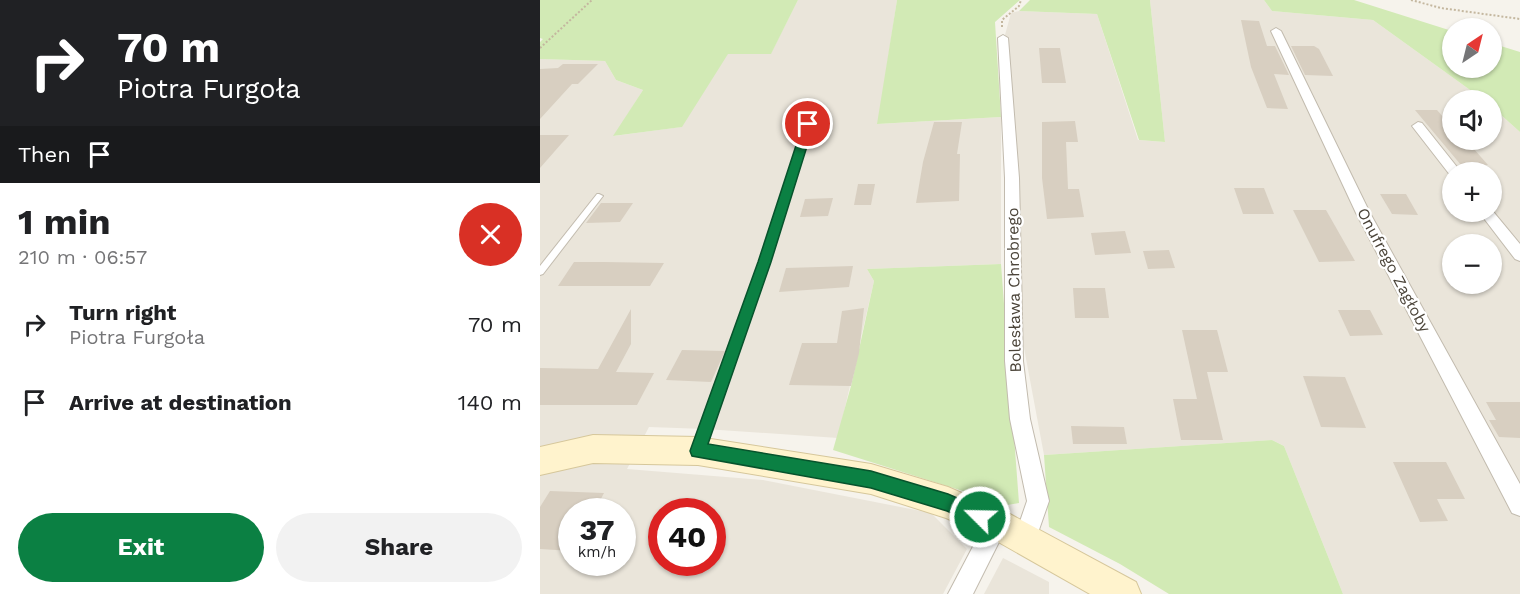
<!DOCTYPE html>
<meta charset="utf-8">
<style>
body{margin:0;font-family:"Work Sans",sans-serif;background:#f2f2f2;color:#202124;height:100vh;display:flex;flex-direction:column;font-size:22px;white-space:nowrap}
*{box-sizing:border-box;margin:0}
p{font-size:20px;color:#757577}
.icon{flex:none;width:33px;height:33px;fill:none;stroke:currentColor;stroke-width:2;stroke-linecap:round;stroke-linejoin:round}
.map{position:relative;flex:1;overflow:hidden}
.details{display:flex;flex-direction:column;background:#fff;width:540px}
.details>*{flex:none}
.hud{background:#202124;color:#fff;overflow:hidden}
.needle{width:39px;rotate:35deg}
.buttons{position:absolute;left:902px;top:18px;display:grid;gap:12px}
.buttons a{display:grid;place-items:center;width:60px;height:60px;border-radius:50%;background:#fff;box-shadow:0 2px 4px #0004;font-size:30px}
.speed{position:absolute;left:18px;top:498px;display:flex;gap:12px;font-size:30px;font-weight:700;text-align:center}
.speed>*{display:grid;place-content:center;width:78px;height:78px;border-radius:50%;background:#fff;box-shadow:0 2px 4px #0004;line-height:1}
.speed small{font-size:15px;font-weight:400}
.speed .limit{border:9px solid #d22;background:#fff;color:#111}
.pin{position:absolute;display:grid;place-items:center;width:51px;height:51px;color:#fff;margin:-26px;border:3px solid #fff;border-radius:50%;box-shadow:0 2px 6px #0007}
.me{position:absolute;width:66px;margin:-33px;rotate:293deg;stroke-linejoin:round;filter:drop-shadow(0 0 4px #0008)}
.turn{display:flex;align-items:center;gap:21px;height:126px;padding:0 18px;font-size:27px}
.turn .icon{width:78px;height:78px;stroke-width:2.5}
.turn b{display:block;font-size:42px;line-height:51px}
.then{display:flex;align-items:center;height:57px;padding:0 18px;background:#0003;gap:12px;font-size:22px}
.round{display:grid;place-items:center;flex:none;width:63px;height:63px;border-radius:32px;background:#f2f2f2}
.head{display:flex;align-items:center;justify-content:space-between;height:102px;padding:0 18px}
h1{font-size:36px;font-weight:700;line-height:45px}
.cta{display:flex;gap:12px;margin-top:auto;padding:12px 18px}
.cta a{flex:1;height:69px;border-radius:36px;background:#0b8043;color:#fff;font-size:24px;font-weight:700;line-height:69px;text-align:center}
.cta a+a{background:#f2f2f2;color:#202124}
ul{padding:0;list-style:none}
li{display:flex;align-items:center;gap:18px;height:78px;padding:0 18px}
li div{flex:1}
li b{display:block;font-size:22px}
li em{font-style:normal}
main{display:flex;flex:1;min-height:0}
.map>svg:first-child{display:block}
.residential{fill:#eae5da;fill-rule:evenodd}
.green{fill:#d2eab5}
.building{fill:#d8cfc1}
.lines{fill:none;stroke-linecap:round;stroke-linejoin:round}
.lane-casing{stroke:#c2bbae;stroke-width:2}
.street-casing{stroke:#c2bbae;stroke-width:2}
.secondary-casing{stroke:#d6c79b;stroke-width:2}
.path{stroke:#c4b79f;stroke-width:2;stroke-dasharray:2 2;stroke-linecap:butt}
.lane{fill:#fff;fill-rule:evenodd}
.street{fill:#fff;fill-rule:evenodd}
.secondary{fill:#fff3cd;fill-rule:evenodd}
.route{fill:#0b8043;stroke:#07532c;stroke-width:1.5}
.labels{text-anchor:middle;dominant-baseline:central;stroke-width:4.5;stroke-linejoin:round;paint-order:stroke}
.street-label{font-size:16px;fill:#4b4439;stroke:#fff}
</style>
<main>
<section class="details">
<div class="hud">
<div class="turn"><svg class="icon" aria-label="right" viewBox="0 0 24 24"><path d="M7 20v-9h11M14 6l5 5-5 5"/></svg><div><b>70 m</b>Piotra Furgoła</div></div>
<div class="then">Then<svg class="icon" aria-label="arrive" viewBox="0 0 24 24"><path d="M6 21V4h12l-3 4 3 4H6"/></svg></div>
</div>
<div class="head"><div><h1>1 min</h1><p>210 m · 06:57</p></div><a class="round" style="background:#d93025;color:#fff"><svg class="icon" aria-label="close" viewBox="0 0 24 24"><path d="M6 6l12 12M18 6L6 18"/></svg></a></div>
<ul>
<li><svg class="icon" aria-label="right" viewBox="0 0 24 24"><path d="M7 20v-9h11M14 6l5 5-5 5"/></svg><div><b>Turn right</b><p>Piotra Furgoła</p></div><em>70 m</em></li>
<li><svg class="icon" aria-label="arrive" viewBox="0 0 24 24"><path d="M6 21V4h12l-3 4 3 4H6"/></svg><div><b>Arrive at destination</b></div><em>140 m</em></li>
</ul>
<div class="cta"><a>Exit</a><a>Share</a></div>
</section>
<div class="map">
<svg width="980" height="594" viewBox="0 0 980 594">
<rect width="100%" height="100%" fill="#f6f3ec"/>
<!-- residential -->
<g class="residential">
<path d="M 258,0 L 357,0 L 338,124 L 461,117 L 461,264 L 327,269 L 334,281 L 298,438 L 165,429 L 109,427 L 87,469 L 223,480 L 391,513 L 427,549 L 403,594 L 0,594 L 0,59 L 65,61 L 76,80 L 103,90 L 74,136 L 141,127 L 188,53 L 231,53 ZM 32,512 L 82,512 L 82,562 L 32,562 ZM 122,512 L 172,512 L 172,562 L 122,562 Z"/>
<path d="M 610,0 L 724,0 L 732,11 L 833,20 L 944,100 L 912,100 L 912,140 L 951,140 L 951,106 L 980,132 L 980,594 L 803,594 L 744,446 L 732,440 L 504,455 L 473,289 L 465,35 L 471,13 L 479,11 L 557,14 L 598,140 L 625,142 ZM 912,172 L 951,172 L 951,212 L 912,212 ZM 912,244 L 951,244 L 951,284 L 912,284 Z"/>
<path d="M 463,558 L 509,582 L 509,594 L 444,594 Z"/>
</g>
<!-- green -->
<g class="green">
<path d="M 0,0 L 258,0 L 231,54 L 188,54 L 142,127 L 73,136 L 103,90 L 76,80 L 65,61 L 0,59 L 0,42 L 3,39 L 0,38 Z"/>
<path d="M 357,0 L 480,0 L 455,22 L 461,117 L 337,124 Z"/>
<path d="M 490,0 L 610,0 L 625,142 L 599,140 L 557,14 L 479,11 Z"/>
<path d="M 724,0 L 814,0 L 912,31 L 912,68 L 951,68 L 951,43 L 980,52 L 980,132 L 951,106 L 951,100 L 944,100 L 833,20 L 732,11 Z"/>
<path d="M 461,264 L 479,503 L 467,505 L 293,450 L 311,386 L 334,281 L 327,269 Z"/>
<path d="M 732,440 L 744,446 L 803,594 L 629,594 L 580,564 L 509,527 L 504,455 Z"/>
</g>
<!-- building -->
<g class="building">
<path d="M 701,20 L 719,21 L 727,46 L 735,46 L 749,75 L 734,74 L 748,109 L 727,108 L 711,67 Z"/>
<path d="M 751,46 L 774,46 L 779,49 L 793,76 L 765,75 Z"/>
<path d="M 499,48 L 520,48 L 526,83 L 502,83 Z"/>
<path d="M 23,64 L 58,64 L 38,84 L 32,84 L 0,119 L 0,69 L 18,68 Z"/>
<path d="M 875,110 L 897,110 L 904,118 L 912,118 L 912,140 L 926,140 L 948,165 L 921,165 Z"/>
<path d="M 535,121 L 538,142 L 526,142 L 528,189 L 539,189 L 544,217 L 507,219 L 502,178 L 502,122 Z"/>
<path d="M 394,122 L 422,122 L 417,154 L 420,154 L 419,201 L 376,203 L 383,162 Z"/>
<path d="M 0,135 L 29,135 L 0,168 Z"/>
<path d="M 318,184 L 335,184 L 331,205 L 314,205 Z"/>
<path d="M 694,188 L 724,188 L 734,214 L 703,214 Z"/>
<path d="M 840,194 L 866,194 L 878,215 L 852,214 Z"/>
<path d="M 293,198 L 288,216 L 260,217 L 265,199 Z"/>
<path d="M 61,203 L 93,203 L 80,222 L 46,223 Z"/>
<path d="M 753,210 L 786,210 L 815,261 L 779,262 Z"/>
<path d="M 585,231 L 591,253 L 555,255 L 551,233 Z"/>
<path d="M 629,250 L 635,268 L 608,269 L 603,251 Z"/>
<path d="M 34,262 L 64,262 L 124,263 L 110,286 L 18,286 Z"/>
<path d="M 313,266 L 309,287 L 239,292 L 246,268 Z"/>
<path d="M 533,288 L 565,288 L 569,318 L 535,318 Z"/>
<path d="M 324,308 L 319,353 L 311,386 L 249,385 L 262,343 L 297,343 L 302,311 Z"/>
<path d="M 91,309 L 91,344 L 76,372 L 114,373 L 97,405 L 0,405 L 0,368 L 58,369 Z"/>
<path d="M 798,310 L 830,310 L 843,335 L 810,336 Z"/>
<path d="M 642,330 L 677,330 L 688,372 L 667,372 L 683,440 L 641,440 L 633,399 L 657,399 Z"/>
<path d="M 142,350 L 185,351 L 171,382 L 126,380 Z"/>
<path d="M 763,376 L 805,377 L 826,428 L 781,427 Z"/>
<path d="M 946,402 L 980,402 L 980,438 L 959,437 L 949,420 L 956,420 Z"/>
<path d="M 531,426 L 584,427 L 587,444 L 533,444 Z"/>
<path d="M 853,462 L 906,462 L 925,499 L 897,499 L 908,521 L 880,522 Z"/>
<path d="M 10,491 L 64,493 L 54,512 L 32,512 L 32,551 L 0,549 L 0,507 Z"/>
</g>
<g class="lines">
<!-- lane casing -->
<g class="lane-casing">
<g id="lane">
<path d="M 269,122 L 272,124 L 228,262 L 164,448 L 163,451 L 159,453 L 155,451 L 154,448 L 220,262 L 266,124 Z"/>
<path d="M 57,194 L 59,194 L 63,196 L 3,274 L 0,275 L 0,266 Z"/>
</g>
</g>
<!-- street casing -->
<g class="street-casing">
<g id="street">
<path d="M 736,28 L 741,31 L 830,213 L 980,484 L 980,516 L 972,513 L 816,213 L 731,31 Z"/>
<path d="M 463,35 L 468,38 L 479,178 L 483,361 L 490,419 L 509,501 L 493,547 L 485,550 L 477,547 L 474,539 L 487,501 L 470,419 L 465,361 L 465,178 L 458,38 Z"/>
<path d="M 878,122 L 882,123 L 921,172 L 912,172 L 910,175 L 872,126 Z"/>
<path d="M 951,209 L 980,244 L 980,261 L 975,259 L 939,212 L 951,212 Z"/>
<path d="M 457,513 L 465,516 L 468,524 L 433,594 L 408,594 L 449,516 Z"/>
</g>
</g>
<!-- secondary casing -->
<g class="secondary-casing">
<path id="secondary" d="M 53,435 L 158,437 L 331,464 L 408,487 L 468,513 L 596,582 L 601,594 L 550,594 L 446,535 L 406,518 L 331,494 L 158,465 L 53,463 L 0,475 L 0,447 Z"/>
</g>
<!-- path -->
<g class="path">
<path d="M 871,0 L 901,8 L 980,19"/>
<path d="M 462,27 L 462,20 L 479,6 L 481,0"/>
<path d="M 0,48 L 52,0"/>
</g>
<!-- lane -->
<use href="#lane" class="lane"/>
<!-- street -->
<use href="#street" class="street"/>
<!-- secondary -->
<use href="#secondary" class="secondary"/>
</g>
<!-- route -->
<path class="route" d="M 268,121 L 274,124 L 231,262 L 168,444 L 331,471 L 408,494 L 447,511 L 449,517 L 447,523 L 440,526 L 407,511 L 331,488 L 152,456 L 150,451 L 218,262 L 263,124 Z"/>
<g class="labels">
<!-- street labels -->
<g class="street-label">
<text transform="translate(854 270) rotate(62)">Onufrego Zagłoby</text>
<text transform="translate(474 290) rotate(-91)">Bolesława Chrobrego</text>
</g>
</g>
</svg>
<div class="buttons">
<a><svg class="needle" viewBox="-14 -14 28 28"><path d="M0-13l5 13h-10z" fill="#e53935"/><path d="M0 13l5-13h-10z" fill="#757577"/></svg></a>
<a><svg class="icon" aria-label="sound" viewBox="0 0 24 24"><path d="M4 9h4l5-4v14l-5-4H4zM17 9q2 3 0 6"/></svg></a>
<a>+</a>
<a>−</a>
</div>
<div class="speed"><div>37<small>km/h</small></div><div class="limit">40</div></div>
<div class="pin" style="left:268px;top:124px;background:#d93025"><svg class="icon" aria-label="arrive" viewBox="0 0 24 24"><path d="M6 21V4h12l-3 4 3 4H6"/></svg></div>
<svg class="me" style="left:440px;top:517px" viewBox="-20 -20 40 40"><circle r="17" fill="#0b8043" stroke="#fff" stroke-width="3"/><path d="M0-11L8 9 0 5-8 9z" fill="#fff"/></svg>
</div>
</main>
